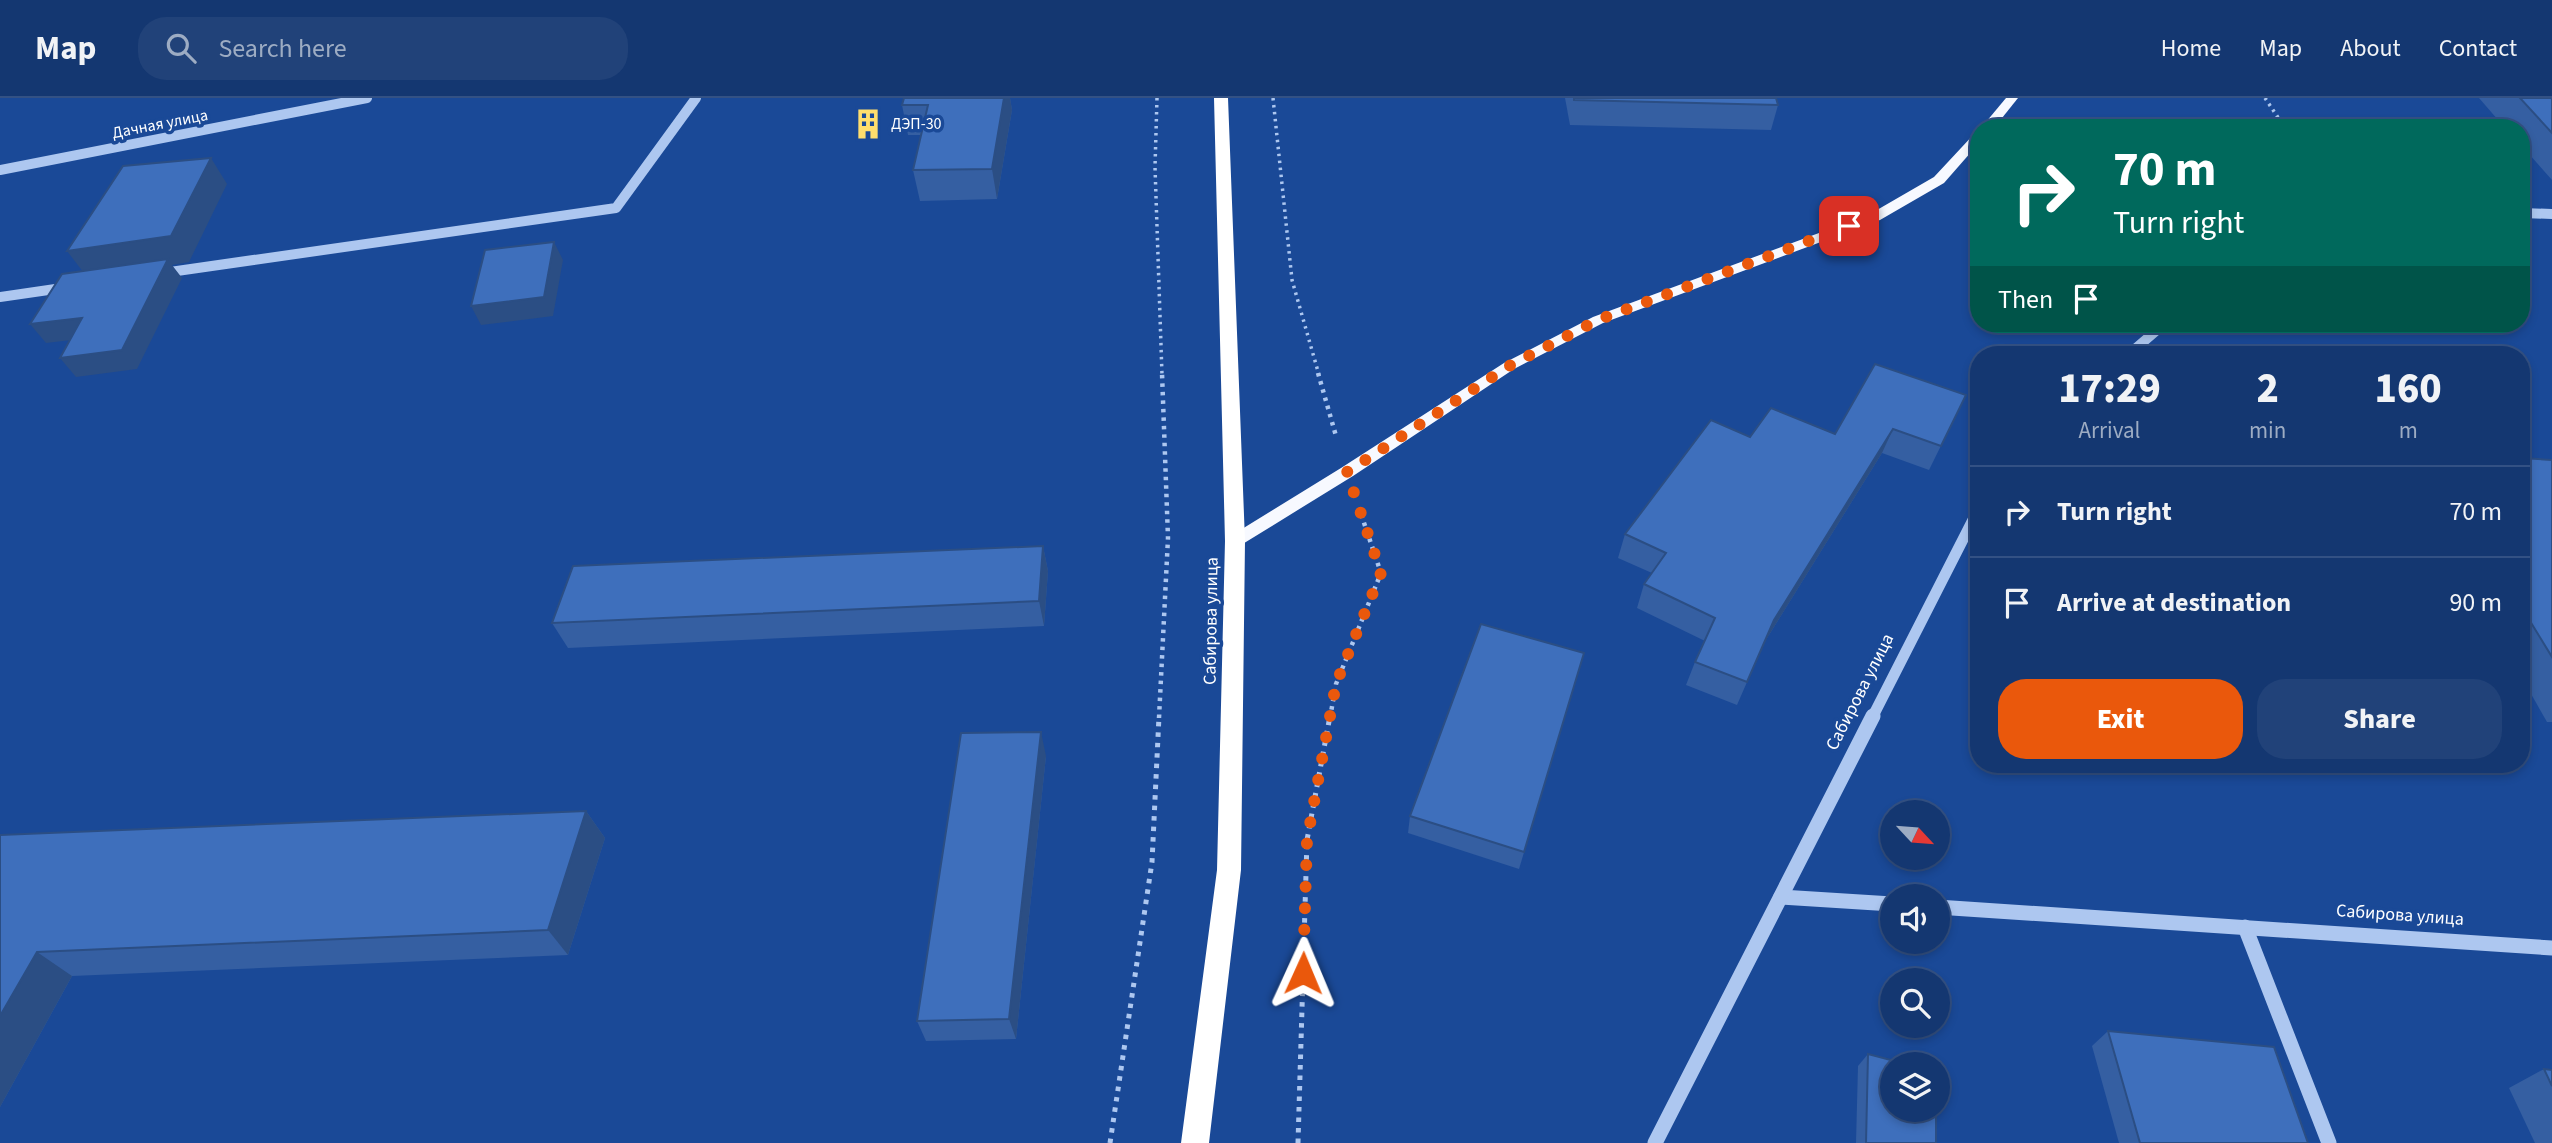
<!DOCTYPE html>
<meta charset="utf-8">
<style>
body{margin:0;font-family:"Source Sans 3",sans-serif;background:#214279;color:#f1f3f6;height:100vh;display:flex;flex-direction:column;font-size:26px;white-space:nowrap}
*{box-sizing:border-box;margin:0}
p{font-size:23px;color:#9dacc3}
.icon{flex:none;width:38px;height:38px;fill:none;stroke:currentColor;stroke-width:2;stroke-linecap:round;stroke-linejoin:round}
.map{position:relative;flex:1;overflow:hidden}
.sheet{position:absolute;left:1970px;top:248px;width:560px;height:427px;display:flex;flex-direction:column;background:#143771;border-radius:28px;box-shadow:0 4px 10px #0003,0 0 0 2px #335184}
.sheet>*{flex:none}
.guide{position:absolute;left:1970px;top:21px;width:560px;height:214px;border-radius:28px;box-shadow:0 4px 10px #0003,0 0 0 2px #335184;background:#00695c;color:#fff;overflow:hidden}
.needle{width:46px;rotate:116deg}
.tools{position:absolute;left:1880px;top:702px;display:grid;gap:14px}
.tools a{display:grid;place-items:center;width:70px;height:70px;border-radius:50%;background:#143771;box-shadow:0 4px 10px #0003,0 0 0 2px #335184;font-size:35px}
.pin{position:absolute;display:grid;place-items:center;width:60px;height:60px;color:#fff;margin:-30px;border-radius:14px;box-shadow:0 4px 10px #0006}
.me{position:absolute;width:77px;margin:-38px;rotate:1deg;stroke-linejoin:round;filter:drop-shadow(0 0 5px #0008)}
.turn{display:flex;align-items:center;gap:24px;height:147px;padding:0 28px;font-size:32px}
.turn .icon{width:91px;height:91px;stroke-width:2.5}
.turn b{display:block;font-size:49px;line-height:60px}
.then{display:flex;align-items:center;height:66px;padding:0 28px;background:#0003;gap:14px;font-size:26px}
.eta{display:flex;justify-content:space-evenly;align-items:center;height:119px;text-align:center}
.eta b{font-size:42px;font-weight:800;line-height:49px}
.button{display:flex;gap:14px;margin-top:auto;padding:14px 28px}
.button a{flex:1;height:80px;border-radius:28px;background:#ea580c;color:#fff;font-size:28px;font-weight:800;line-height:80px;text-align:center}
.button a+a{background:#214279;color:#f1f3f6}
ul{padding:0;list-style:none}
li{display:flex;align-items:center;gap:21px;height:91px;padding:0 28px;border-top:2px solid #335184}
li div{flex:1}
li b{display:block;font-size:26px}
li em{font-style:normal}
header{display:flex;align-items:center;gap:42px;box-sizing:border-box;height:98px;padding:0 35px;background:#143771;border-bottom:2px solid #335184}
header strong{font-size:33px}
nav{display:flex;gap:38px;margin-inline-start:auto;font-size:24px}
.search{width:490px;height:63px;background:#214279;display:flex;align-items:center;gap:18px;box-sizing:border-box;padding:0 24px;border-radius:28px;color:#9dacc3;font-size:26px}
.map>svg:first-child{display:block}
.lines{fill:none;stroke-linecap:round;stroke-linejoin:round}
.path-far2{stroke:#adc7f0;stroke-width:3.5;stroke-dasharray:2.5 4.5;stroke-linecap:butt}
.path-far1{stroke:#adc7f0;stroke-width:4.5;stroke-dasharray:3.5 5;stroke-linecap:butt}
.path{stroke:#adc7f0;stroke-width:5;stroke-dasharray:4.5 6;stroke-linecap:butt}
.minor-far2{stroke:#adc7f0;stroke-width:10}
.minor-far1{stroke:#adc7f0;stroke-width:11}
.minor{stroke:#adc7f0;stroke-width:15}
.major{fill:#f7f9ff;fill-rule:evenodd}
.highway{fill:#fff;fill-rule:evenodd}
.wall{fill:#355fa2}
.shaded-wall{fill:#2b4e84}
.building{fill:#3e6fbc;stroke:#2b4e84;stroke-width:2}
.route{stroke:#ea580c;stroke-width:12;stroke-dasharray:0 21.6}
.labels{text-anchor:middle;dominant-baseline:central;stroke-width:7;stroke-linejoin:round;paint-order:stroke}
.far-street-label{font-size:16px;fill:#fff;stroke:#1a4997}
.far-poi-label{font-size:16px;fill:#fff;stroke:#1a4997;text-anchor:start}
.street-label{font-size:18px;fill:#fff;stroke:#1a4997}
</style>
<header>
<strong>Map</strong>
<div class="search"><svg class="icon" aria-label="search" viewBox="0 0 24 24"><circle cx="10" cy="10" r="6"/><path d="M15 15l6 6"/></svg>Search here</div>
<nav><a>Home</a><a>Map</a><a>About</a><a>Contact</a></nav>
</header>
<div class="map">
<svg width="2552" height="1045" viewBox="0 0 2552 1045">
<rect width="100%" height="100%" fill="#1a4997"/>
<g class="lines">
<!-- path-far2 -->
<g class="path-far2">
<path d="M 1157,0 L 1155,69 L 1162,277"/>
<path d="M 1273,0 L 1292,182 L 1319,277"/>
<path d="M 2265,0 L 2285,30"/>
</g>
<!-- path-far1 -->
<g class="path-far1">
<path d="M 1318,275 L 1336,338"/>
<path d="M 1159,620 L 1168,440 L 1162,275"/>
<path d="M 1330,620 L 1336,586 L 1381,475 L 1359,410"/>
</g>
<!-- path -->
<g class="path">
<path d="M 1110,1045 L 1152,764 L 1159,618"/>
<path d="M 1298,1045 L 1307,742 L 1330,618"/>
</g>
<!-- minor-far2 -->
<g class="minor-far2">
<path d="M 0,72 L 367,0"/>
<path d="M 2522,115 L 2552,116"/>
<path d="M 163,175 L 616,110 L 696,0"/>
<path d="M 0,199 L 69,189"/>
<path d="M 2128,257 L 2164,226"/>
</g>
<!-- minor-far1 -->
<path class="minor-far1" d="M 1872,620 L 1979,410"/>
<!-- minor -->
<g class="minor">
<path d="M 1781,799 L 1892,806"/>
<path d="M 1937,809 L 2552,850"/>
<path d="M 2245,829 L 2329,1045"/>
<path d="M 1655,1045 L 1873,618"/>
</g>
<!-- major -->
<g class="major">
<path d="M 2006,0 L 2018,0 L 1994,30 L 1981,30 Z"/>
<path d="M 1979,34 L 1979,45 L 1944,85 L 1880,122 L 1603,225 L 1514,271 L 1353,378 L 1241,447 L 1229,447 L 1227,443 L 1229,439 L 1341,370 L 1504,265 L 1593,219 L 1870,116 L 1934,79 L 1975,35 Z"/>
</g>
<!-- highway -->
<path class="highway" d="M 1214,0 L 1228,0 L 1245,443 L 1241,772 L 1209,1045 L 1181,1045 L 1217,772 L 1225,443 Z"/>
</g>
<!-- wall -->
<g class="wall">
<path d="M 904,0 L 1010,0 L 1012,12 L 997,101 L 920,103 L 913,72 L 921,37 L 908,37 L 902,7 Z"/>
<path d="M 1565,0 L 1776,0 L 1778,7 L 1771,32 L 1570,27 Z"/>
<path d="M 2479,0 L 2552,0 L 2552,82 L 2522,48 L 2522,30 L 2505,30 Z"/>
<path d="M 1966,297 L 1929,372 L 1882,355 L 1764,545 L 1737,607 L 1686,587 L 1695,564 L 1705,543 L 1637,510 L 1644,486 L 1652,475 L 1618,460 L 1625,436 L 1835,336 Z"/>
<path d="M 2522,360 L 2552,362 L 2552,624 L 2547,624 L 2522,580 Z"/>
<path d="M 1043,448 L 1048,473 L 1044,528 L 568,550 L 552,525 Z"/>
<path d="M 1584,555 L 1519,771 L 1408,735 L 1410,718 Z"/>
<path d="M 1046,658 L 1016,941 L 926,943 L 917,923 Z"/>
<path d="M 586,713 L 605,740 L 568,857 L 72,878 L 0,1009 L 0,737 Z"/>
<path d="M 2108,933 L 2308,1045 L 2119,1045 L 2092,948 Z"/>
<path d="M 1868,956 L 1936,1045 L 1856,1045 L 1858,968 Z"/>
<path d="M 2544,971 L 2552,972 L 2552,1045 L 2535,1045 L 2509,990 Z"/>
</g>
<!-- shaded-wall -->
<g class="shaded-wall">
<path d="M 1004,0 L 1010,0 L 1012,12 L 997,101 L 992,71 Z"/>
<path d="M 211,60 L 227,86 L 189,164 L 172,167 L 182,180 L 137,271 L 76,279 L 60,260 L 165,168 L 87,179 L 67,153 Z"/>
<path d="M 554,144 L 563,162 L 553,218 L 481,227 L 471,208 Z"/>
<path d="M 82,220 L 97,239 L 46,245 L 30,226 Z"/>
<path d="M 1893,331 L 1882,355 L 1764,545 L 1737,607 L 1774,522 Z"/>
<path d="M 1043,448 L 1048,473 L 1044,528 L 1039,503 Z"/>
<path d="M 1041,634 L 1046,658 L 1016,941 L 1009,921 Z"/>
<path d="M 586,713 L 605,740 L 568,857 L 548,832 Z"/>
<path d="M 37,854 L 72,878 L 0,1009 L 0,918 Z"/>
</g>
<!-- building -->
<g class="building">
<path d="M 904,0 L 1004,0 L 992,71 L 913,72 L 928,7 L 902,7 Z"/>
<path d="M 1574,0 L 1776,0 L 1778,7 L 1574,2 Z"/>
<path d="M 2520,0 L 2552,0 L 2552,35 Z"/>
<path d="M 211,60 L 171,138 L 67,153 L 123,68 Z"/>
<path d="M 554,144 L 544,199 L 471,208 L 485,152 Z"/>
<path d="M 168,161 L 122,252 L 60,260 L 82,220 L 30,226 L 62,176 Z"/>
<path d="M 1875,266 L 1966,297 L 1941,348 L 1893,331 L 1774,522 L 1747,584 L 1695,564 L 1715,520 L 1644,486 L 1666,455 L 1625,436 L 1711,322 L 1750,339 L 1771,310 L 1835,336 Z"/>
<path d="M 2522,360 L 2552,362 L 2552,559 L 2522,510 Z"/>
<path d="M 1043,448 L 1039,503 L 552,525 L 573,468 Z"/>
<path d="M 1481,526 L 1584,555 L 1524,754 L 1410,718 Z"/>
<path d="M 1041,634 L 1009,921 L 917,923 L 961,635 Z"/>
<path d="M 586,713 L 548,832 L 37,854 L 0,918 L 0,737 Z"/>
<path d="M 2108,933 L 2274,949 L 2308,1045 L 2140,1045 Z"/>
<path d="M 1868,956 L 1906,966 L 1892,966 L 1892,1012 L 1936,1012 L 1936,1045 L 1866,1045 Z"/>
<path d="M 2544,971 L 2552,972 L 2552,988 Z"/>
</g>
<g class="lines">
<!-- route -->
<path class="route" d="M 1303,875 L 1307,742 L 1336,586 L 1381,475 L 1347,374 L 1509,268 L 1598,222 L 1849,128"/>
</g>
<!-- icons -->
<defs>
<g id="building-bare" transform="scale(2.415)"><path d="M-4-6H4V6H1V3H-1V6H-4ZM-2.5-4.3h1.7v1.8h-1.7ZM.8-4.3h1.7v1.8H.8ZM-2.5-1h1.7V.8h-1.7ZM.8-1h1.7V.8H.8Z" fill="#ffde6d" stroke="#1a4997" stroke-width="2.5" paint-order="stroke"/></g>
</defs>
<g fill-rule="evenodd">
<use href="#building-bare" x="868" y="26"/>
</g>
<g class="labels">
<!-- far-street labels -->
<g class="far-street-label">
<text transform="translate(160 26) rotate(-11)">Дачная улица</text>
</g>
<!-- far-poi labels -->
<g class="far-poi-label">
<text x="891" y="26">ДЭП-30</text>
</g>
<!-- street labels -->
<g class="street-label">
<text transform="translate(1211 523) rotate(-89)">Сабирова улица</text>
<text transform="translate(1860 594) rotate(-63)">Сабирова улица</text>
<text transform="translate(2400 817) rotate(4)">Сабирова улица</text>
</g>
</g>
</svg>
<div class="tools">
<a><svg class="needle" viewBox="-14 -14 28 28"><path d="M0-13l5 13h-10z" fill="#e53935"/><path d="M0 13l5-13h-10z" fill="#9dacc3"/></svg></a>
<a><svg class="icon" aria-label="sound" viewBox="0 0 24 24"><path d="M4 9h4l5-4v14l-5-4H4zM17 9q2 3 0 6"/></svg></a>
<a><svg class="icon" aria-label="search" viewBox="0 0 24 24"><circle cx="10" cy="10" r="6"/><path d="M15 15l6 6"/></svg></a>
<a><svg class="icon" aria-label="layers" viewBox="0 0 24 24"><path d="M12 4l9 5-9 5-9-5zM3 14l9 5 9-5"/></svg></a>
</div>
<div class="pin" style="left:1849px;top:128px;background:#d93025"><svg class="icon" aria-label="arrive" viewBox="0 0 24 24"><path d="M6 21V4h12l-3 4 3 4H6"/></svg></div>
<svg class="me" style="left:1303px;top:875px" viewBox="-20 -20 40 40"><path d="M0-17L14 15 0 8-14 15z" fill="#ea580c" stroke="#fff" stroke-width="4"/></svg>
<div class="guide">
<div class="turn"><svg class="icon" aria-label="right" viewBox="0 0 24 24"><path d="M7 20v-9h11M14 6l5 5-5 5"/></svg><div><b>70 m</b>Turn right</div></div>
<div class="then">Then<svg class="icon" aria-label="arrive" viewBox="0 0 24 24"><path d="M6 21V4h12l-3 4 3 4H6"/></svg></div>
</div>
<section class="sheet">
<div class="eta">
<div><b>17:29</b><p>Arrival</p></div>
<div><b>2</b><p>min</p></div>
<div><b>160</b><p>m</p></div>
</div>
<ul>
<li><svg class="icon" aria-label="right" viewBox="0 0 24 24"><path d="M7 20v-9h11M14 6l5 5-5 5"/></svg><div><b>Turn right</b></div><em>70 m</em></li>
<li><svg class="icon" aria-label="arrive" viewBox="0 0 24 24"><path d="M6 21V4h12l-3 4 3 4H6"/></svg><div><b>Arrive at destination</b></div><em>90 m</em></li>
</ul>
<div class="button"><a>Exit</a><a>Share</a></div>
</section>
</div>
